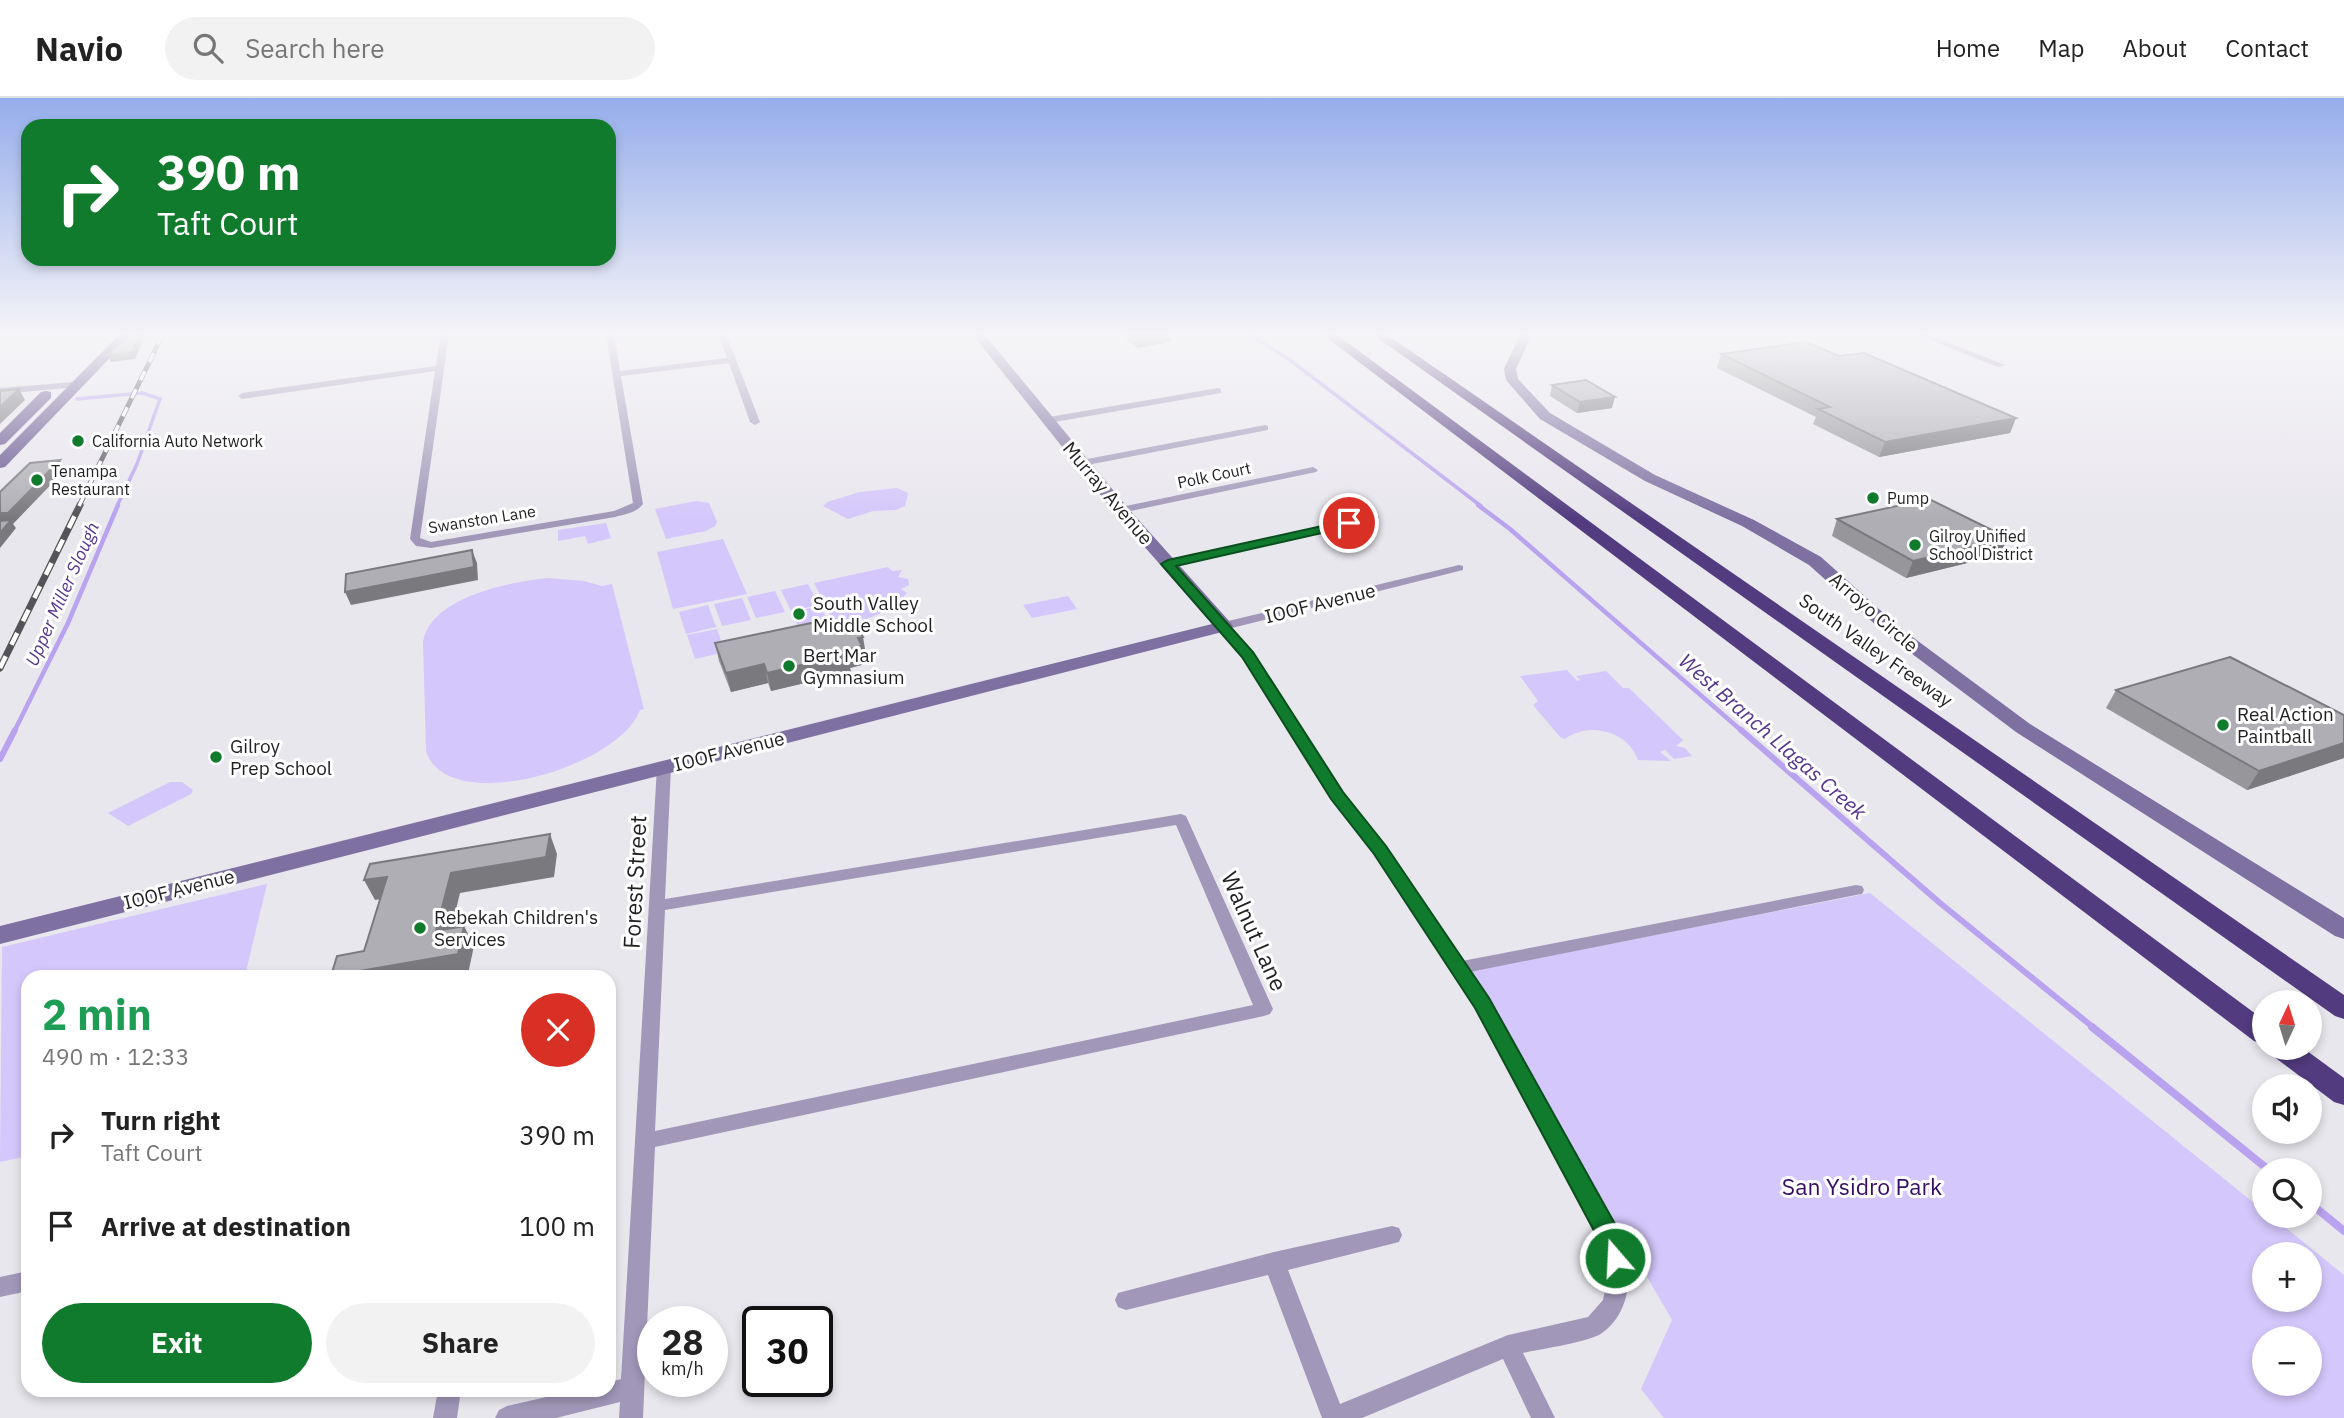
<!DOCTYPE html>
<meta charset="utf-8">
<style>
body{margin:0;font-family:"IBM Plex Sans",sans-serif;background:#f2f2f2;color:#222;height:100vh;display:flex;flex-direction:column;font-size:26px;white-space:nowrap}
*{box-sizing:border-box;margin:0}
p{font-size:23px;color:#767676}
.icon{flex:none;width:38px;height:38px;fill:none;stroke:currentColor;stroke-width:2;stroke-linecap:round;stroke-linejoin:round}
.map{position:relative;flex:1;overflow:hidden}
.sheet{position:absolute;left:21px;top:872px;width:595px;height:427px;display:flex;flex-direction:column;background:#fff;border-radius:21px;box-shadow:0 4px 10px #0003}
.sheet>*{flex:none}
.hud{position:absolute;left:21px;top:21px;width:595px;height:147px;border-radius:21px;box-shadow:0 4px 10px #0003;background:#107a2d;color:#fff;overflow:hidden}
.needle{width:46px;rotate:4deg}
.buttons{position:absolute;left:2252px;top:892px;display:grid;gap:14px}
.buttons a{display:grid;place-items:center;width:70px;height:70px;border-radius:50%;background:#fff;box-shadow:0 4px 10px #0003;font-size:35px}
.speed{position:absolute;left:637px;top:1208px;display:flex;gap:14px;font-size:35px;font-weight:700;text-align:center}
.speed>*{display:grid;place-content:center;width:91px;height:91px;border-radius:50%;background:#fff;box-shadow:0 4px 10px #0003;line-height:1}
.speed small{font-size:18px;font-weight:400}
.speed .limit{border:4px solid #111;border-radius:10px;background:#fff;color:#111}
.pin{position:absolute;display:grid;place-items:center;width:60px;height:60px;color:#fff;margin:-30px;border:4px solid #fff;border-radius:50%;box-shadow:0 2px 7px #0007}
.me{position:absolute;width:77px;margin:-38px;rotate:341deg;stroke-linejoin:round;filter:drop-shadow(0 0 5px #0008)}
.turn{display:flex;align-items:center;gap:24px;height:147px;padding:0 21px;font-size:32px}
.turn .icon{width:91px;height:91px;stroke-width:2.5}
.turn b{display:block;font-size:49px;line-height:60px}
.round{display:grid;place-items:center;flex:none;width:74px;height:74px;border-radius:37px;background:#f2f2f2}
.head{display:flex;align-items:center;justify-content:space-between;height:119px;padding:0 21px}
h1{font-size:42px;font-weight:700;line-height:52px;color:#1e9e55}
.primary-button{display:flex;gap:14px;margin-top:auto;padding:14px 21px}
.primary-button a{flex:1;height:80px;border-radius:42px;background:#107a2d;color:#fff;font-size:28px;font-weight:700;line-height:80px;text-align:center}
.primary-button a+a{background:#f2f2f2;color:#222}
ul{padding:0;list-style:none}
li{display:flex;align-items:center;gap:21px;height:91px;padding:0 21px}
li div{flex:1}
li b{display:block;font-size:26px}
li em{font-style:normal}
header{display:flex;align-items:center;gap:42px;box-sizing:border-box;height:98px;padding:0 35px;background:#fff;border-bottom:2px solid #e0e0e0}
header strong{font-size:33px}
nav{display:flex;gap:38px;margin-inline-start:auto;font-size:24px}
.search{width:490px;height:63px;background:#f2f2f2;display:flex;align-items:center;gap:18px;box-sizing:border-box;padding:0 24px;border-radius:38px;color:#767676;font-size:26px}
.map>svg:first-child{display:block}
.green{fill:#d4c7fb;fill-rule:evenodd}
.lines{fill:none;stroke-linecap:round;stroke-linejoin:round}
.stream-far3{stroke:#b9a3ef;stroke-width:3.5}
.stream-far2{stroke:#b9a3ef;stroke-width:4.5}
.stream-far1{stroke:#b9a3ef;stroke-width:6}
.stream{stroke:#b9a3ef;stroke-width:8}
.street{fill:#a198b9;fill-rule:evenodd}
.secondary{fill:#7e71a1;fill-rule:evenodd}
.primary{fill:#66548f;fill-rule:evenodd}
.highway{fill:#523b7e;fill-rule:evenodd}
.rail-far1-casing{stroke:#545357;stroke-width:5}
.rail-casing{stroke:#545357;stroke-width:7}
.rail-far1{stroke:#fff;stroke-width:3.5;stroke-dasharray:10;stroke-linecap:butt}
.rail{stroke:#fff;stroke-width:4.5;stroke-dasharray:13;stroke-linecap:butt}
.wall{fill:#96969b}
.shaded-wall{fill:#7a7a7e}
.building{fill:#afaeb4;stroke:#7a7a7e;stroke-width:2}
.route{fill:#107a2d;stroke:#0a4f1d;stroke-width:2}
.poi-dot{fill:#107a2d;stroke:#fff;stroke-width:2.5}
.labels{text-anchor:middle;dominant-baseline:central;stroke-width:6;stroke-linejoin:round;paint-order:stroke}
.far-poi-label{font-size:16px;fill:#201f22;stroke:#fff;text-anchor:start}
.far-street-label{font-size:16px;fill:#201f22;stroke:#fff}
.far-water-label{font-size:18px;font-style:italic;fill:#55358c;stroke:#fff}
.street-label{font-size:19px;fill:#201f22;stroke:#fff}
.poi-label{font-size:19px;fill:#201f22;stroke:#fff;text-anchor:start}
.water-label{font-size:21px;font-style:italic;fill:#55358c;stroke:#fff}
.near-street-label{font-size:23px;fill:#201f22;stroke:#fff}
.near-park-label{font-size:23px;fill:#360d66;stroke:#fff}
</style>
<header>
<strong>Navio</strong>
<div class="search"><svg class="icon" aria-label="search" viewBox="0 0 24 24"><circle cx="10" cy="10" r="6"/><path d="M15 15l6 6"/></svg>Search here</div>
<nav><a>Home</a><a>Map</a><a>About</a><a>Contact</a></nav>
</header>
<div class="map">
<svg width="2344" height="1320" viewBox="0 0 2344 1320">
<rect width="100%" height="100%" fill="#e9e7ee"/>
<!-- green -->
<g class="green">
<path d="M 897,390 L 908,395 L 905,408 L 896,412 L 873,413 L 848,421 L 823,408 L 827,404 L 860,394 Z"/>
<path d="M 696,403 L 709,405 L 717,424 L 715,428 L 706,433 L 666,441 L 655,411 Z"/>
<path d="M 606,425 L 611,440 L 588,446 L 585,438 L 558,443 L 558,432 Z"/>
<path d="M 723,441 L 747,496 L 673,511 L 657,454 Z"/>
<path d="M 888,469 L 892,473 L 902,472 L 898,479 L 908,481 L 909,487 L 901,491 L 907,495 L 902,500 L 893,502 L 891,506 L 894,508 C 878,518 852,529 833,522 L 814,485 Z"/>
<path d="M 547,480 L 584,483 L 602,488 L 612,486 L 644,611 L 640,612 C 619,670 447,720 426,653 L 423,544 C 430,499 510,484 547,480 Z"/>
<path d="M 808,486 L 819,507 L 791,513 L 781,492 Z"/>
<path d="M 775,493 L 785,514 L 756,520 L 747,499 Z"/>
<path d="M 1068,498 L 1077,511 L 1032,520 L 1023,507 Z"/>
<path d="M 742,500 L 751,522 L 722,528 L 714,506 Z"/>
<path d="M 708,507 L 716,529 L 686,536 L 679,514 Z"/>
<path d="M 820,508 L 831,530 L 802,537 L 791,514 Z"/>
<path d="M 717,531 L 725,554 L 695,561 L 687,537 Z"/>
<path d="M 1567,572 L 1577,583 L 1580,582 L 1576,578 L 1606,573 L 1623,590 L 1629,590 L 1683,642 L 1676,648 L 1685,650 L 1692,658 L 1674,661 L 1665,652 L 1660,654 L 1671,663 L 1638,662 C 1628,633 1589,623 1565,641 L 1560,639 L 1533,607 L 1538,603 L 1520,578 Z"/>
<path d="M 170,684 L 182,684 L 193,692 L 191,696 L 128,728 L 108,715 Z"/>
<path d="M 267,786 L 245,878 L 28,878 L 28,1058 L 0,1064 L 2,849 Z"/>
<path d="M 1870,795 L 2264,1113 L 2264,1118 L 2271,1118 L 2344,1177 L 2344,1320 L 1664,1320 L 1641,1291 L 1672,1222 L 1470,873 ZM 2264,1157 L 2310,1157 L 2310,1202 L 2264,1202 ZM 2264,1241 L 2310,1241 L 2310,1286 L 2264,1286 Z"/>
</g>
<g class="lines">
<!-- stream-far3 -->
<g class="stream-far3">
<path d="M 1249,236 L 1290,262 L 1481,408"/>
<path d="M 77,301 L 142,295 L 160,301 L 137,366 L 117,408"/>
</g>
<!-- stream-far2 -->
<g class="stream-far2">
<path d="M 1478,407 L 1510,431 L 1743,634"/>
<path d="M 14,634 L 68,525 L 118,407"/>
</g>
<!-- stream-far1 -->
<g class="stream-far1">
<path d="M 1741,632 L 1940,805 L 2094,930"/>
<path d="M 0,661 L 15,632"/>
</g>
<!-- stream -->
<g class="stream">
<path d="M 2092,929 L 2270,1073"/>
<path d="M 2310,1105 L 2344,1133"/>
</g>
<!-- street -->
<g class="street">
<path d="M 441,236 L 449,236 L 420,440 L 431,444 L 614,413 L 633,405 L 606,236 L 614,236 L 620,273 L 727,260 L 718,236 L 726,236 L 760,324 L 755,327 L 750,324 L 729,265 L 621,278 L 643,406 C 636,415 626,416 615,419 L 431,450 L 416,448 L 410,441 L 435,273 L 242,301 L 238,298 L 242,295 L 436,268 Z"/>
<path d="M 1915,236 L 1927,236 L 2005,267 L 1998,269 Z"/>
<path d="M 75,284 L 78,285 L 78,289 L 0,296 L 0,290 Z"/>
<path d="M 1218,290 L 1221,291 L 1221,295 L 1049,325 L 1044,322 L 1049,319 Z"/>
<path d="M 1265,327 L 1268,328 L 1268,332 L 1082,368 L 1077,365 L 1082,362 Z"/>
<path d="M 1313,369 L 1318,372 L 1316,374 L 1121,415 L 1116,412 L 1121,409 Z"/>
<path d="M 1375,417 L 1379,418 L 1379,422 L 1168,469 L 1162,466 L 1168,463 Z"/>
<path d="M 1459,467 L 1463,468 L 1463,472 L 1232,530 L 1273,585 L 1343,695 L 1385,748 L 1462,863 L 1856,787 L 1862,788 L 1864,792 L 1862,796 L 1856,797 L 1470,874 L 1488,901 L 1619,1136 C 1634,1168 1633,1213 1602,1235 C 1590,1244 1540,1251 1523,1255 L 1555,1320 L 1531,1320 L 1503,1261 L 1362,1320 L 1322,1320 L 1268,1177 L 1126,1212 L 1118,1209 L 1115,1202 L 1118,1195 L 1274,1154 L 1392,1128 L 1399,1130 L 1402,1137 L 1399,1144 L 1288,1172 L 1340,1306 L 1508,1237 L 1588,1219 L 1603,1202 L 1608,1178 L 1602,1145 L 1476,910 L 1375,756 L 1330,698 L 1261,586 L 1218,528 L 1220,525 Z"/>
<path d="M 664,665 L 671,669 L 665,801 L 1181,716 L 1186,718 L 1273,911 L 1270,916 L 1264,918 L 655,1049 L 643,1320 L 619,1320 L 620,1304 L 556,1320 L 495,1320 L 499,1312 L 507,1308 L 577,1292 L 609,1292 L 609,1284 L 621,1281 L 657,669 ZM 1176,727 L 1253,907 L 655,1033 L 665,812 Z"/>
<path d="M 28,1173 L 28,1193 L 0,1199 L 0,1179 Z"/>
<path d="M 438,1292 L 461,1292 L 457,1320 L 433,1320 Z"/>
</g>
<!-- secondary -->
<g class="secondary">
<path d="M 972,236 L 984,236 L 1127,409 L 1230,524 L 1233,528 L 1230,532 L 0,846 L 0,828 L 1212,526 L 1115,415 Z"/>
<path d="M 1520,236 L 1532,236 L 1516,271 L 1518,281 L 1550,315 L 1655,377 L 1754,422 L 1821,459 L 1899,529 L 2030,626 L 2344,820 L 2344,841 L 2335,838 L 2016,634 L 1887,537 L 1809,467 L 1742,428 L 1645,383 L 1540,321 L 1506,282 L 1504,271 Z"/>
</g>
<!-- primary -->
<g class="primary">
<path d="M 120,236 L 133,236 L 5,369 L 0,370 L 0,357 Z"/>
<path d="M 46,293 L 51,294 L 51,300 L 5,346 L 0,347 L 0,335 L 41,294 Z"/>
</g>
<!-- highway -->
<g class="highway">
<path d="M 1322,236 L 1336,236 L 2264,922 L 2264,946 L 2254,943 Z"/>
<path d="M 1372,236 L 1386,236 L 2344,897 L 2344,921 L 2335,918 Z"/>
<path d="M 2269,950 L 2303,950 L 2344,980 L 2344,1007 L 2334,1004 L 2273,958 Z"/>
</g>
<!-- rail-far1 casing -->
<g class="rail-far1-casing">
<path id="rail-far1" d="M 79,408 L 163,236"/>
</g>
<!-- rail casing -->
<g class="rail-casing">
<path id="rail" d="M 0,570 L 80,407"/>
</g>
<!-- rail-far1 -->
<use href="#rail-far1" class="rail-far1"/>
<!-- rail -->
<use href="#rail" class="rail"/>
</g>
<!-- wall -->
<g class="wall">
<path d="M 1120,236 L 1171,236 L 1171,244 L 1137,250 Z"/>
<path d="M 1721,256 L 1839,258 L 2016,320 L 2010,335 L 1879,359 L 1813,326 L 1816,319 L 1717,270 Z"/>
<path d="M 1552,287 L 1612,310 L 1577,315 L 1550,298 Z"/>
<path d="M 1837,421 L 2000,457 L 1906,480 L 1832,438 Z"/>
<path d="M 825,531 L 866,557 L 864,558 L 865,566 L 850,570 L 851,574 L 771,593 L 768,585 L 731,594 L 719,563 L 715,545 Z"/>
<path d="M 2116,592 L 2344,617 L 2344,660 L 2247,692 L 2106,610 Z"/>
</g>
<!-- shaded-wall -->
<g class="shaded-wall">
<path d="M 140,236 L 146,236 L 135,261 L 111,264 L 108,257 Z"/>
<path d="M 1157,236 L 1171,236 L 1171,244 L 1137,250 L 1137,239 Z"/>
<path d="M 19,291 L 25,302 L 0,326 L 0,309 Z"/>
<path d="M 1615,299 L 1612,310 L 1577,315 L 1580,304 Z"/>
<path d="M 2016,320 L 2010,335 L 1879,359 L 1885,344 Z"/>
<path d="M 60,362 L 65,372 L 13,426 L 16,430 L 0,450 L 0,415 Z"/>
<path d="M 2008,440 L 2000,457 L 1906,480 L 1913,463 Z"/>
<path d="M 472,452 L 477,465 L 478,482 L 351,507 L 345,494 Z"/>
<path d="M 863,539 L 866,557 L 864,558 L 865,566 L 850,570 L 851,574 L 771,593 L 767,575 L 846,552 L 858,540 Z"/>
<path d="M 764,566 L 768,585 L 731,594 L 726,575 Z"/>
<path d="M 2344,645 L 2344,660 L 2247,692 L 2259,673 Z"/>
<path d="M 550,736 L 557,756 L 554,779 L 460,795 L 446,853 L 436,833 L 451,775 Z"/>
<path d="M 387,779 L 397,799 L 375,802 L 364,782 Z"/>
<path d="M 464,828 L 474,848 L 468,876 L 454,878 L 331,878 Z"/>
</g>
<!-- building -->
<g class="building">
<path d="M 131,236 L 140,236 L 132,254 L 108,257 Z"/>
<path d="M 1133,236 L 1157,236 L 1137,239 Z"/>
<path d="M 1806,244 L 1839,258 L 1864,255 L 2016,320 L 1885,344 L 1818,311 L 1830,309 L 1721,256 Z"/>
<path d="M 1586,282 L 1615,299 L 1580,304 L 1552,287 Z"/>
<path d="M 19,291 L 0,309 L 0,293 Z"/>
<path d="M 60,362 L 8,415 L 0,415 L 0,394 L 30,365 Z"/>
<path d="M 1929,401 L 2008,440 L 1913,463 L 1837,421 Z"/>
<path d="M 11,422 L 0,435 L 0,423 Z"/>
<path d="M 472,452 L 474,469 L 345,494 L 346,476 Z"/>
<path d="M 821,523 L 825,531 L 855,525 L 863,539 L 858,540 L 862,548 L 846,552 L 848,556 L 767,575 L 764,566 L 726,575 L 715,545 Z"/>
<path d="M 2230,559 L 2344,617 L 2344,645 L 2259,673 L 2116,592 Z"/>
<path d="M 550,736 L 546,759 L 451,775 L 436,833 L 464,828 L 458,856 L 331,878 L 337,858 L 364,853 L 387,779 L 364,782 L 370,766 Z"/>
</g>
<!-- sky -->
<linearGradient id="sky" x2="0" y2="1"><stop stop-color="#95adeb"/><stop offset="0.56" stop-color="#f5f4f7"/><stop offset="1" stop-color="#f5f4f7" stop-opacity="0"/></linearGradient>
<rect width="2344" height="421" fill="url(#sky)"/>
<!-- route -->
<path class="route" d="M 1349,422 L 1353,423 L 1353,428 L 1176,468 L 1253,554 L 1343,694 L 1386,748 L 1489,900 L 1620,1135 L 1627,1160 L 1624,1168 L 1615,1171 L 1607,1168 L 1600,1144 L 1475,910 L 1374,756 L 1331,701 L 1242,559 L 1161,466 L 1168,462 Z"/>
<!-- markers -->
<g class="poi-dot">
<circle cx="78" cy="343" r="7"/>
<circle cx="37" cy="382" r="7"/>
<circle cx="1873" cy="400" r="7"/>
<circle cx="1915" cy="447" r="7"/>
<circle cx="799" cy="516" r="7"/>
<circle cx="789" cy="568" r="7"/>
<circle cx="2223" cy="627" r="7"/>
<circle cx="216" cy="659" r="7"/>
<circle cx="420" cy="830" r="7"/>
</g>
<g class="labels">
<!-- far-poi labels -->
<g class="far-poi-label">
<text x="92" y="343">California Auto Network</text>
<text x="51" y="373">Tenampa<tspan x="51" dy="18">Restaurant</tspan></text>
<text x="1887" y="400">Pump</text>
<text x="1929" y="438">Gilroy Unified<tspan x="1929" dy="18">School District</tspan></text>
</g>
<!-- far-street labels -->
<g class="far-street-label">
<text transform="translate(1214 377) rotate(-12)">Polk Court</text>
<text transform="translate(482 421) rotate(-9)">Swanston Lane</text>
</g>
<!-- far-water labels -->
<g class="far-water-label">
<text transform="translate(62 496) rotate(-66)">Upper Miller Slough</text>
</g>
<!-- street labels -->
<g class="street-label">
<text transform="translate(1108 395) rotate(50)">Murray Avenue</text>
<text transform="translate(1320 505) rotate(-14)">IOOF Avenue</text>
<text transform="translate(1874 514) rotate(41)">Arroyo Circle</text>
<text transform="translate(1876 552) rotate(35)">South Valley Freeway</text>
<text transform="translate(729 653) rotate(-14)">IOOF Avenue</text>
<text transform="translate(179 791) rotate(-14)">IOOF Avenue</text>
</g>
<!-- poi labels -->
<g class="poi-label">
<text x="813" y="505">South Valley<tspan x="813" dy="22">Middle School</tspan></text>
<text x="803" y="557">Bert Mar<tspan x="803" dy="22">Gymnasium</tspan></text>
<text x="2237" y="616">Real Action<tspan x="2237" dy="22">Paintball</tspan></text>
<text x="230" y="648">Gilroy<tspan x="230" dy="22">Prep School</tspan></text>
<text x="434" y="819">Rebekah Children's<tspan x="434" dy="22">Services</tspan></text>
</g>
<!-- water labels -->
<g class="water-label">
<text transform="translate(1773 638) rotate(41)">West Branch Llagas Creek</text>
</g>
<!-- near-street labels -->
<g class="near-street-label">
<text transform="translate(634 784) rotate(-87)">Forest Street</text>
<text transform="translate(1255 833) rotate(66)">Walnut Lane</text>
</g>
<!-- near-park labels -->
<g class="near-park-label">
<text x="1862" y="1088">San Ysidro Park</text>
</g>
</g>
</svg>
<div class="buttons">
<a><svg class="needle" viewBox="-14 -14 28 28"><path d="M0-13l5 13h-10z" fill="#e53935"/><path d="M0 13l5-13h-10z" fill="#767676"/></svg></a>
<a><svg class="icon" aria-label="sound" viewBox="0 0 24 24"><path d="M4 9h4l5-4v14l-5-4H4zM17 9q2 3 0 6"/></svg></a>
<a><svg class="icon" aria-label="search" viewBox="0 0 24 24"><circle cx="10" cy="10" r="6"/><path d="M15 15l6 6"/></svg></a>
<a>+</a>
<a>−</a>
</div>
<div class="speed"><div>28<small>km/h</small></div><div class="limit">30</div></div>
<div class="pin" style="left:1349px;top:425px;background:#d93025"><svg class="icon" aria-label="arrive" viewBox="0 0 24 24"><path d="M6 21V4h12l-3 4 3 4H6"/></svg></div>
<svg class="me" style="left:1615px;top:1160px" viewBox="-20 -20 40 40"><circle r="17" fill="#107a2d" stroke="#fff" stroke-width="3"/><path d="M0-11L8 9 0 5-8 9z" fill="#fff"/></svg>
<div class="hud">
<div class="turn"><svg class="icon" aria-label="right" viewBox="0 0 24 24"><path d="M7 20v-9h11M14 6l5 5-5 5"/></svg><div><b>390 m</b>Taft Court</div></div>
</div>
<section class="sheet">
<div class="head"><div><h1>2 min</h1><p>490 m · 12:33</p></div><a class="round" style="background:#d93025;color:#fff"><svg class="icon" aria-label="close" viewBox="0 0 24 24"><path d="M6 6l12 12M18 6L6 18"/></svg></a></div>
<ul>
<li><svg class="icon" aria-label="right" viewBox="0 0 24 24"><path d="M7 20v-9h11M14 6l5 5-5 5"/></svg><div><b>Turn right</b><p>Taft Court</p></div><em>390 m</em></li>
<li><svg class="icon" aria-label="arrive" viewBox="0 0 24 24"><path d="M6 21V4h12l-3 4 3 4H6"/></svg><div><b>Arrive at destination</b></div><em>100 m</em></li>
</ul>
<div class="primary-button"><a>Exit</a><a>Share</a></div>
</section>
</div>
